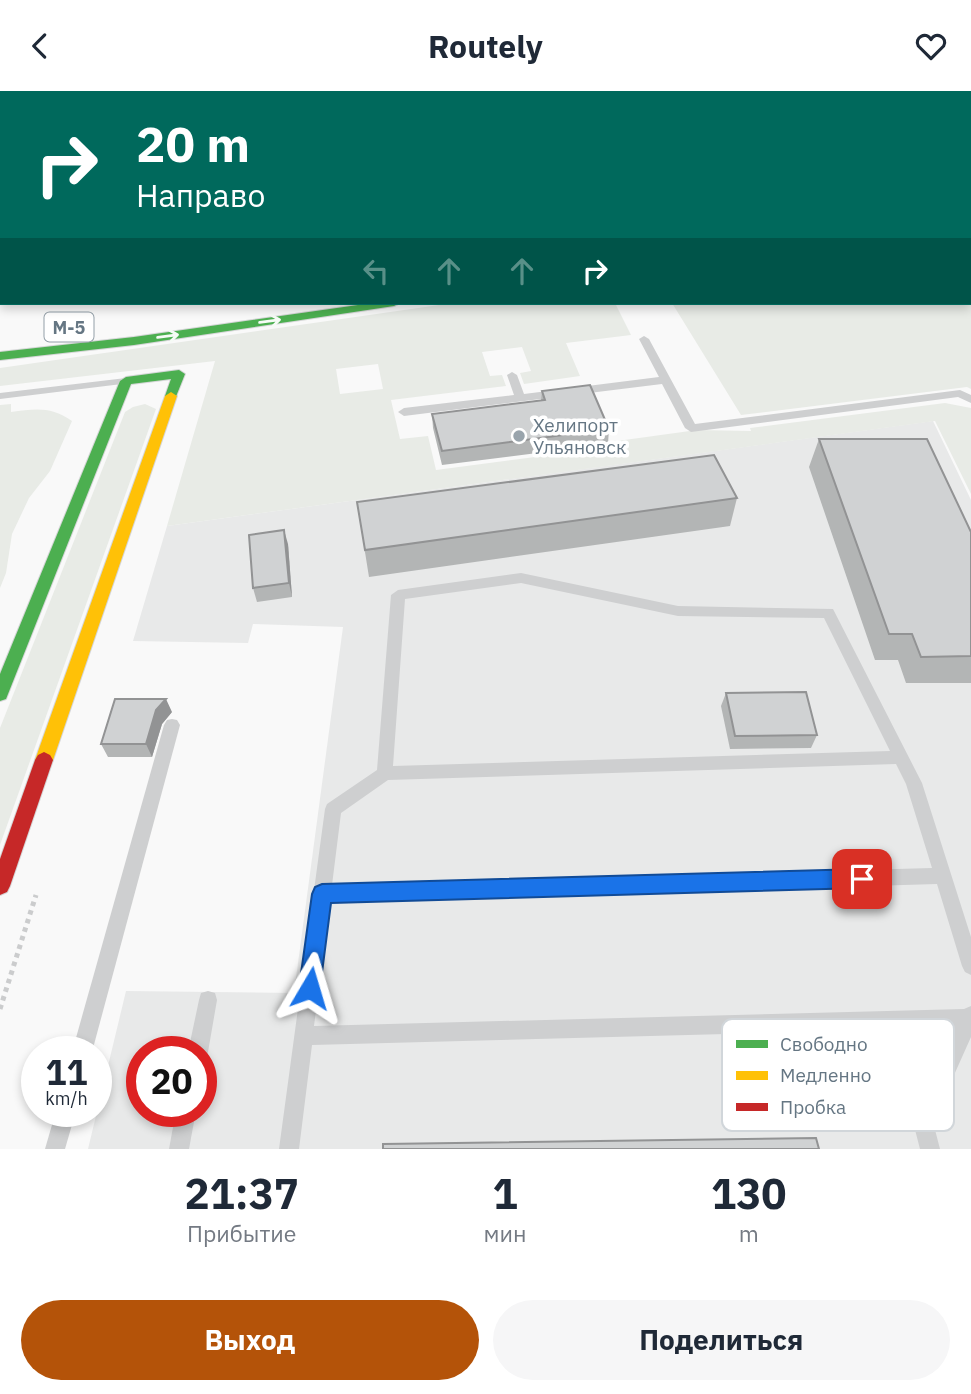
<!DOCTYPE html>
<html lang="ru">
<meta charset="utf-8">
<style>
body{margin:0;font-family:"IBM Plex Sans",sans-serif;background:#f6f6f7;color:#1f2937;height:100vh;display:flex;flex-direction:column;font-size:26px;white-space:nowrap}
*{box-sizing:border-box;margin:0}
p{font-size:23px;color:#747a83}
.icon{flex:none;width:38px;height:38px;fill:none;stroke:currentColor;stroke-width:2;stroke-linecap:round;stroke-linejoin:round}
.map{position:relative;height:1058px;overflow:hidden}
.drawer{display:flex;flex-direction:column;background:#fff;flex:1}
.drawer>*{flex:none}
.banner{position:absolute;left:0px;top:0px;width:971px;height:214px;box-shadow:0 4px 10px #0003;background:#00695c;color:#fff;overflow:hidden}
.speed{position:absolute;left:21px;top:945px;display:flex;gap:14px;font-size:35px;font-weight:700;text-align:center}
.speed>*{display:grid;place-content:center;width:91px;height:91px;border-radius:50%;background:#fff;box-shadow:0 4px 10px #0003;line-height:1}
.speed small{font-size:18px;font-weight:400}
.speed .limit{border:10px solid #d22;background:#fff;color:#111}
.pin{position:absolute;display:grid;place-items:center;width:60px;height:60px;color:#fff;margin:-30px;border-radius:14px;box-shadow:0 4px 10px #0006}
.me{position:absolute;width:77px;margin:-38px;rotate:7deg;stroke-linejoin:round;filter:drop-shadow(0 0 5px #0008)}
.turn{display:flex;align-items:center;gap:24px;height:147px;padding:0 21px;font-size:32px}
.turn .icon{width:91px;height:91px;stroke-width:2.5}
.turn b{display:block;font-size:49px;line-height:60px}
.lanes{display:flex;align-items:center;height:66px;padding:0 21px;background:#0003;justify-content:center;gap:35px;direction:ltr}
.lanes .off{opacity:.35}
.eta{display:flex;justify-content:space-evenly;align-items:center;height:119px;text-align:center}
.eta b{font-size:42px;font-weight:700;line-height:49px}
.button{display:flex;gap:14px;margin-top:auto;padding:14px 21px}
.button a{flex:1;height:80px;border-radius:42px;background:#b45309;color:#fff;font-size:28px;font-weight:700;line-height:80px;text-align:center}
.button a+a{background:#f6f6f7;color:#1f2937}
header{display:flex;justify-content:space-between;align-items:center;height:91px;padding:0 21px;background:#fff;font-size:32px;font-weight:700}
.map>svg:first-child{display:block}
.built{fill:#e8e9e9;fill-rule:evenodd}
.green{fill:#e8ebe6;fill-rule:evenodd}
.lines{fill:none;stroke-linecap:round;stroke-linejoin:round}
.fast-casing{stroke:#d5d6d7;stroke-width:2}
.slow-casing{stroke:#d5d6d7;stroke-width:2}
.jam-casing{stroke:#d5d6d7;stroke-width:2}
.path{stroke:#cbcccd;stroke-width:5;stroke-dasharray:4.5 4.5;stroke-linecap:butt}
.lane{fill:#cecfd0;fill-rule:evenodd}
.fast{fill:#4caf50;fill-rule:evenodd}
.slow{fill:#ffc107;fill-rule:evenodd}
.jam{fill:#c62828;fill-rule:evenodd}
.wall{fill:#b3b5b5}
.shaded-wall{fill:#929394}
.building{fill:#d0d2d3;stroke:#929394;stroke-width:2}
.oneway{stroke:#f6fbf6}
.route{fill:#1a73e8;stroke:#114b97;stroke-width:2}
.poi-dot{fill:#99a4ac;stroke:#fff;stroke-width:2.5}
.labels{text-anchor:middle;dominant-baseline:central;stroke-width:7;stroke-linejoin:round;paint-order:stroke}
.shield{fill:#fff;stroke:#939fa8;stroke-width:2}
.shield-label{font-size:18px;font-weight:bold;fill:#657683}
.poi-label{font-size:19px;fill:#657683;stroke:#fff;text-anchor:start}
.key{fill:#fff;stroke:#d1d6da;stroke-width:2}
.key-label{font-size:19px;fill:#657683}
</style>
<header><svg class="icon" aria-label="back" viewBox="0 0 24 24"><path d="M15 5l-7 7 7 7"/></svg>Routely<svg class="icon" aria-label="heart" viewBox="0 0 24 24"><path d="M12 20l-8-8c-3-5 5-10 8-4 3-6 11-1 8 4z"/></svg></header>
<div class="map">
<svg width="971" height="1058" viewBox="0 0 971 1058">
<rect width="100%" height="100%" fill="#f9f9f9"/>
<!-- built -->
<path class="built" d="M 933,330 L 971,409 L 971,1058 L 88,1058 L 126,900 L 294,902 L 343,536 L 253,533 L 248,552 L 133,550 L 167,435 ZM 142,961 L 201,961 L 201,1020 L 142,1020 Z"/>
<!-- green -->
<g class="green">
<path d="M 971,101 L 971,298 L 967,296 L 741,324 L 672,212 L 970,212 Z"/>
<path d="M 453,212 L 615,212 L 631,244 L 566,252 L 580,285 L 524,293 L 520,282 L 531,280 L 522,256 L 482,261 L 490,285 L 502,284 L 506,295 L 391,309 L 400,348 L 428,345 L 436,379 L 612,356 L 610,351 L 697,339 L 751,340 L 750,337 L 945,312 L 971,317 L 971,403 L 935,330 L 167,435 L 215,270 L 0,295 L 0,277 ZM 378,273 L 383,298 L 340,303 L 336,278 Z"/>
<path d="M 11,313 L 11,321 C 35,318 51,315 72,330 L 50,380 L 29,407 L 12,443 L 6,482 L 0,497 L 0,314 Z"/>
<path d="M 145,313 L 156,318 L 0,754 L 0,637 L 125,321 L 133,316 Z"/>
</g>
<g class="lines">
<!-- fast casing -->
<g class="fast-casing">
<g id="fast">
<rect x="970" y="70" width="1" height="6"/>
<path d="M 372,212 L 400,212 L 394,215 L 134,254 L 0,269 L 0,261 L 134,246 Z"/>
<path d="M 179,279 L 185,283 L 175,308 L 167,308 L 165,305 L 171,288 L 131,293 L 8,603 L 6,608 L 0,610 L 0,583 L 120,290 L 126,286 Z"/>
</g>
</g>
<!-- slow casing -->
<g class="slow-casing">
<path id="slow" d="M 171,301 L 177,305 L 53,669 L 50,674 L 44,677 L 38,674 L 35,669 L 165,305 Z"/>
</g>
<!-- jam casing -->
<g class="jam-casing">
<path id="jam" d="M 44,661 L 50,664 L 53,669 L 10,795 L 7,801 L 0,804 L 0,768 L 35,669 L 38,664 Z"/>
</g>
<!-- path -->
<path class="path" d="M 0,918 L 36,804"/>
<!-- lane -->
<g class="lane">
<path d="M 59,0 L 78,0 L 56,2 Z"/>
<rect x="0" y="7" width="2" height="4"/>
<path d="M 644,245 L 649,248 L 695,333 L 960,299 L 971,304 L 971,312 L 958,306 L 691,341 L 685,337 L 662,293 L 404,325 L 398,321 L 404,317 L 514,304 L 507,284 L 512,281 L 517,284 L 524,303 L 659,286 L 639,248 Z"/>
<path d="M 126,287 L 132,290 L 130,292 L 0,308 L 0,302 Z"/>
<path d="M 521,482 L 678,515 L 833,518 L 922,692 L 971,846 L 971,884 L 965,881 L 962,875 L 937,793 L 330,811 L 314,935 L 964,918 L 971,915 L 971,946 L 933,1031 L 940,1058 L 920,1058 L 913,1031 L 955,937 L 312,954 L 299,1058 L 279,1058 L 325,718 L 327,713 L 377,679 L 391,504 L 398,499 ZM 521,492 L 678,525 L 824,527 L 890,660 L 393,675 L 405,508 ZM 896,673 L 906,693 L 932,777 L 332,794 L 341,722 L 388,689 Z"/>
<path d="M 172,628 L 177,629 L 180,634 L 92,961 L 72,961 L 164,634 L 167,629 Z"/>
<path d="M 208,900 L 215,902 L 217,909 L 208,961 L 205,968 L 201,969 L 201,961 L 188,961 L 199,909 L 201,902 Z"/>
<path d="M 56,1020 L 76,1020 L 65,1058 L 45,1058 Z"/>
<path d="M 176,1020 L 196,1020 L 189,1058 L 169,1058 Z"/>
</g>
<!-- fast -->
<use href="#fast" class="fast"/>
<!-- slow -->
<use href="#slow" class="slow"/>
<!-- jam -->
<use href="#jam" class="jam"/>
</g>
<!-- wall -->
<g class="wall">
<path d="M 542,300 L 609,338 L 608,353 L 442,374 L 433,337 L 432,323 L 541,309 Z"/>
<path d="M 819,348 L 971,441 L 971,592 L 906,592 L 898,569 L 875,569 L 809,376 Z"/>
<path d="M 737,407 L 730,435 L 369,486 L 357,411 Z"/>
<path d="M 288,453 L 292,506 L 257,511 L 253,497 Z"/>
<path d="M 726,602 L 817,644 L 811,657 L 730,658 L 721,615 Z"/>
<path d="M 172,621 L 162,633 L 152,666 L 108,666 L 101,653 Z"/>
</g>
<!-- shaded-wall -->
<g class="shaded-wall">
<path d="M 284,439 L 288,453 L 292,506 L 289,492 Z"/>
<path d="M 166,608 L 172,621 L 162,633 L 152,666 L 146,653 L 156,619 Z"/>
</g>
<!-- building -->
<g class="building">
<path d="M 590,294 L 609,338 L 442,360 L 432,323 L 545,309 L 542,300 Z"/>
<path d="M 819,348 L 927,348 L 971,441 L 971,565 L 921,566 L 912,543 L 889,543 Z"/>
<path d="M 714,364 L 737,407 L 365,459 L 357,411 Z"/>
<path d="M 284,439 L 289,492 L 253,497 L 249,444 Z"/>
<path d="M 806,601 L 817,644 L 735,645 L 726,602 Z"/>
<path d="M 115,608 L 166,608 L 156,619 L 146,653 L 101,653 Z"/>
<path d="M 816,1047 L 819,1058 L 383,1058 L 383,1053 Z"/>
</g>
<!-- one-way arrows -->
<defs><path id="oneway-shaft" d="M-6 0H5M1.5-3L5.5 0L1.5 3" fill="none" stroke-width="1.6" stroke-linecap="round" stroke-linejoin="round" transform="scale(1.75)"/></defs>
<g class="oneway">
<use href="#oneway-shaft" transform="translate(270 230) rotate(-8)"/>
<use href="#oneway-shaft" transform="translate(168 245) rotate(-8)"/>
</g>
<!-- route -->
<path class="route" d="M 862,778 L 869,781 L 872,788 L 869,794 L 862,797 L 331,812 L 320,897 L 317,905 L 310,908 L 302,905 L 299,897 L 312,803 L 315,796 L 322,793 Z"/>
<!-- markers -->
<circle class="poi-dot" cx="519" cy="345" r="7"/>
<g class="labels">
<!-- shield labels -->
<rect class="shield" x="44.5" y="221.5" width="49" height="29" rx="5"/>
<g class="shield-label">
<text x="69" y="236">М-5</text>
</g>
<!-- poi labels -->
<g class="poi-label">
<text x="533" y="334">Хелипорт<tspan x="533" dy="22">Ульяновск</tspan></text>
</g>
</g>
<!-- legend -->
<rect x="722" y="928" width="232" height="112" rx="10" class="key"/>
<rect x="736" y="949" width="32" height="8" fill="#4caf50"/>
<rect x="736" y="980" width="32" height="9" fill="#ffc107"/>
<rect x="736" y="1012" width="32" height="8" fill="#c62828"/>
<g class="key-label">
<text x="780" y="960">Свободно</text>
<text x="780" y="991">Медленно</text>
<text x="780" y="1023">Пробка</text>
</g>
</svg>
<div class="speed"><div>11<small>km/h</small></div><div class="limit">20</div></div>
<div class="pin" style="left:862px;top:788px;background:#d93025"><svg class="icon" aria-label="arrive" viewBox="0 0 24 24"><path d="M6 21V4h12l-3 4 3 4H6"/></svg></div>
<svg class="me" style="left:310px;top:897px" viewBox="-20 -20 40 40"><path d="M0-17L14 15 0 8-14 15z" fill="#1a73e8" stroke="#fff" stroke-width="4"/></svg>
<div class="banner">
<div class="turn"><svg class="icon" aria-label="right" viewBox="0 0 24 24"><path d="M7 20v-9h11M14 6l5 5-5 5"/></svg><div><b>20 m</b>Направо</div></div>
<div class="lanes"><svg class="icon off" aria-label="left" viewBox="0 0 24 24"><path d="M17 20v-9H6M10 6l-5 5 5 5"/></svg><svg class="icon off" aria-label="ahead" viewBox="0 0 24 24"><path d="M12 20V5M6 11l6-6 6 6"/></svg><svg class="icon off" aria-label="ahead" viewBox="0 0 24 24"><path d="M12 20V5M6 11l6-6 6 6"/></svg><svg class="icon" aria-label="right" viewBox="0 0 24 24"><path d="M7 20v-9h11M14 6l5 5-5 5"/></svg></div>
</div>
</div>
<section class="drawer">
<div class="eta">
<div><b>21:37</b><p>Прибытие</p></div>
<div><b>1</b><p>мин</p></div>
<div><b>130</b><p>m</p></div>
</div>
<div class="button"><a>Выход</a><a>Поделиться</a></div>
</section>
